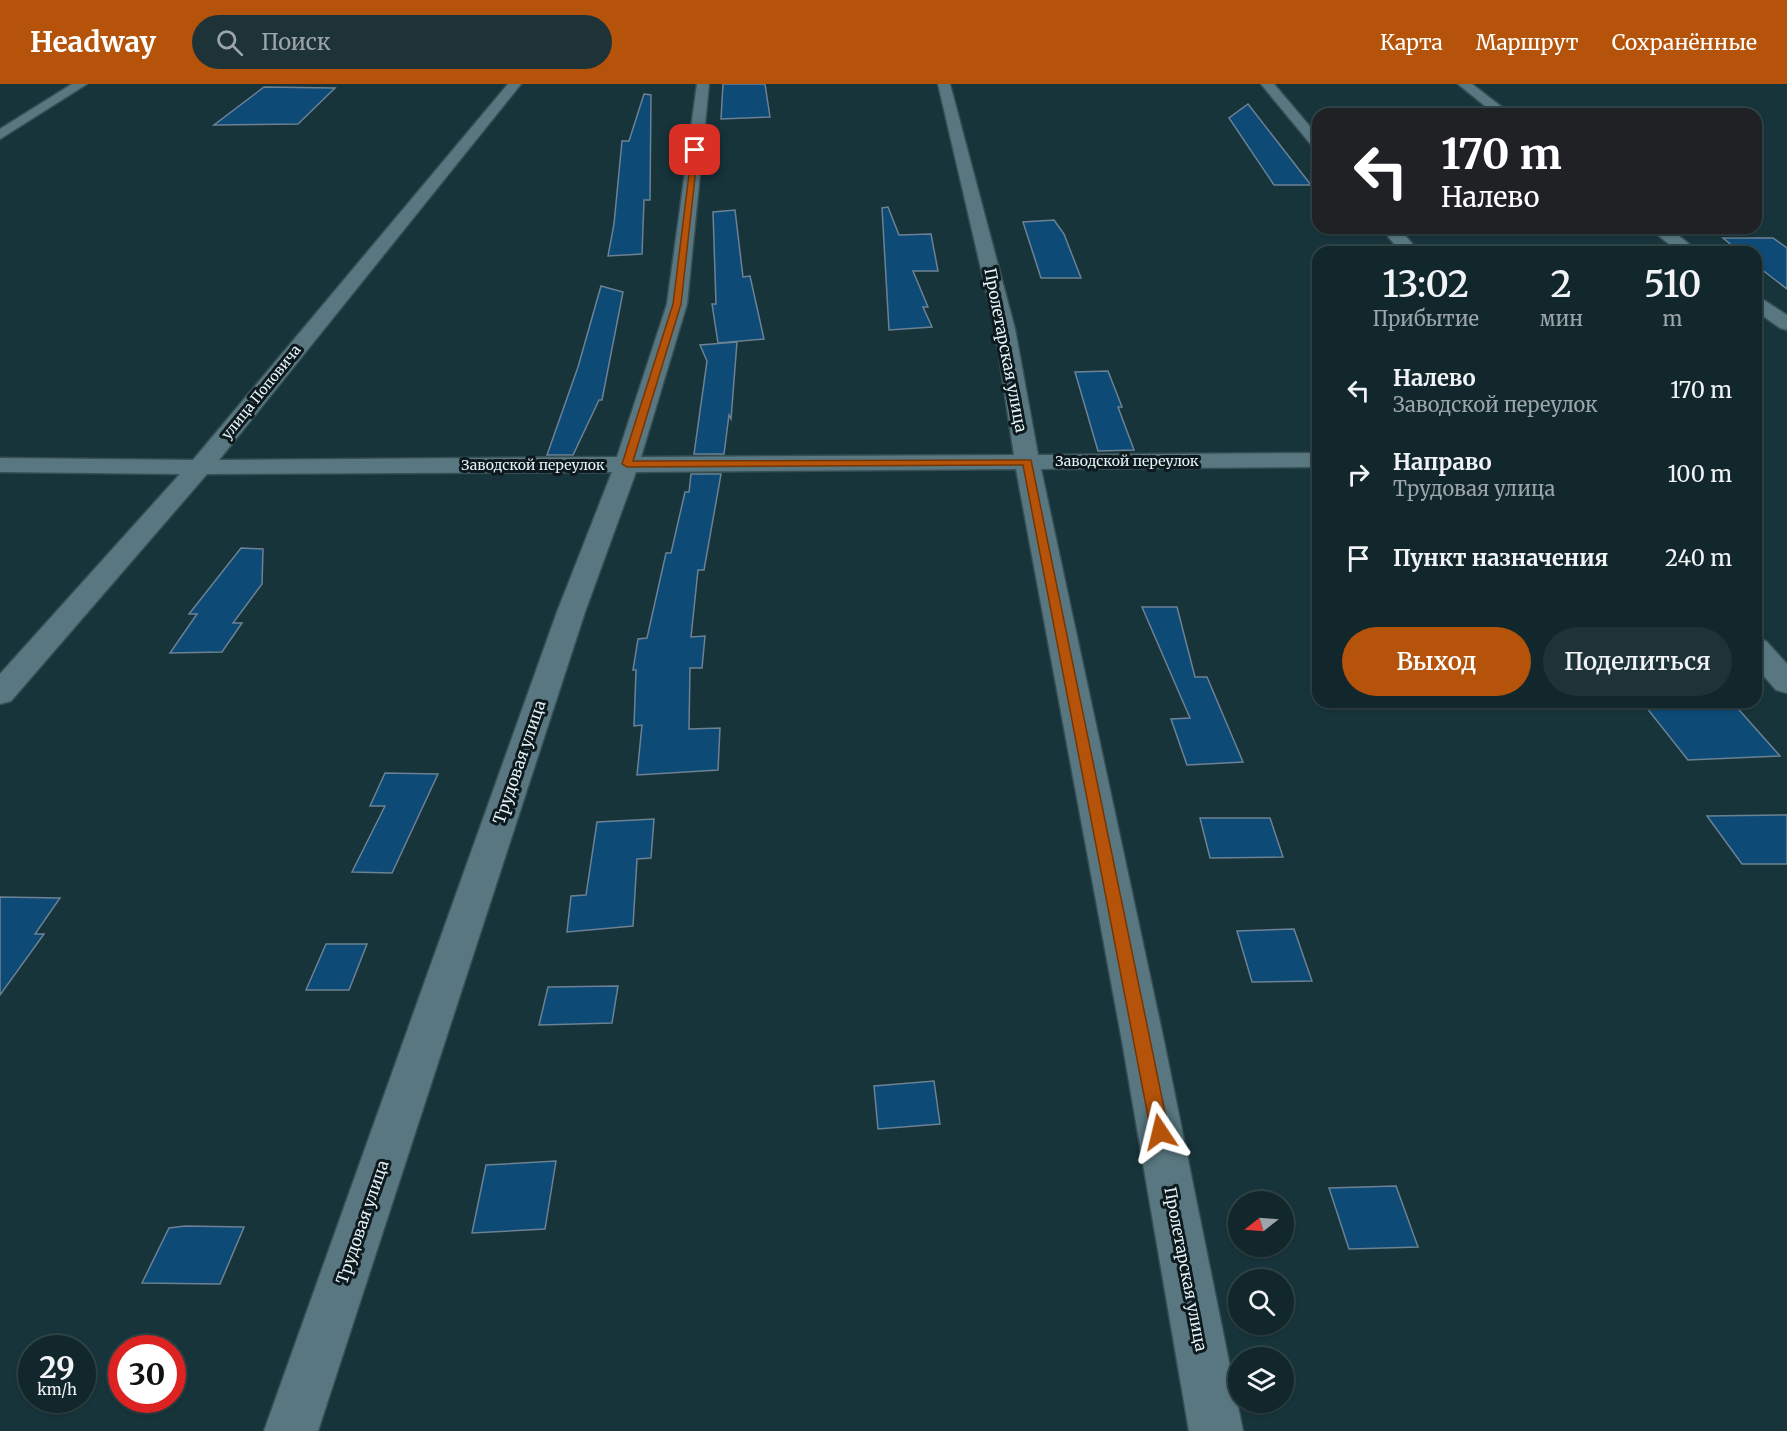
<!DOCTYPE html>
<html lang="ru">
<meta charset="utf-8">
<style>
body{margin:0;font-family:Merriweather,serif;background:#1e3338;color:#f1f3f6;height:100vh;display:flex;flex-direction:column;font-size:22px;white-space:nowrap}
*{box-sizing:border-box;margin:0}
p{font-size:20px;color:#9ca5a9}
.icon{flex:none;width:33px;height:33px;fill:none;stroke:currentColor;stroke-width:2;stroke-linecap:round;stroke-linejoin:round}
.map{position:relative;flex:1;overflow:hidden}
.side{position:absolute;left:1312px;top:162px;width:450px;height:462px;display:flex;flex-direction:column;background:#11272c;border-radius:18px;box-shadow:0 2px 4px #0004,0 0 0 2px #304448}
.side>*{flex:none}
.banner{position:absolute;left:1312px;top:24px;width:450px;height:126px;border-radius:18px;box-shadow:0 2px 4px #0004,0 0 0 2px #304448;background:#202124;color:#fff;overflow:hidden}
.needle{width:39px;rotate:253deg}
.tools{position:absolute;left:1228px;top:1107px;display:grid;gap:12px}
.tools a{display:grid;place-items:center;width:66px;height:66px;border-radius:50%;background:#11272c;box-shadow:0 2px 4px #0004,0 0 0 2px #304448;font-size:30px}
.speed{position:absolute;left:18px;top:1251px;display:flex;gap:12px;font-size:30px;font-weight:700;text-align:center}
.speed>*{display:grid;place-content:center;width:78px;height:78px;border-radius:50%;background:#11272c;box-shadow:0 2px 4px #0004,0 0 0 2px #304448;line-height:1}
.speed small{font-size:15px;font-weight:400}
.speed .limit{border:9px solid #d22;background:#fff;color:#111}
.pin{position:absolute;display:grid;place-items:center;width:51px;height:51px;color:#fff;margin:-26px;border-radius:12px;box-shadow:0 3px 9px #0006}
.me{position:absolute;width:66px;margin:-33px;rotate:350deg;stroke-linejoin:round;filter:drop-shadow(0 0 4px #0008)}
.turn{display:flex;align-items:center;gap:21px;height:126px;padding:0 30px;font-size:27px}
.turn .icon{width:78px;height:78px;stroke-width:2.5}
.turn b{display:block;font-size:42px;line-height:51px}
.eta{display:flex;justify-content:space-evenly;align-items:center;height:102px;text-align:center}
.eta b{font-size:36px;font-weight:600;line-height:42px}
.primary-button{display:flex;gap:12px;margin-top:auto;padding:12px 30px}
.primary-button a{flex:1;height:69px;border-radius:36px;background:#b45309;color:#fff;font-size:24px;font-weight:600;line-height:69px;text-align:center}
.primary-button a+a{background:#1e3338;color:#f1f3f6}
ul{padding:0;list-style:none}
li{display:flex;align-items:center;gap:18px;height:84px;padding:0 30px}
li div{flex:1}
li b{display:block;font-size:22px}
li em{font-style:normal}
header{display:flex;align-items:center;gap:36px;box-sizing:border-box;height:84px;padding:0 30px;background:#b45309;color:#fff}
header strong{font-size:28px}
nav{display:flex;gap:33px;margin-inline-start:auto;font-size:21px}
.search{width:420px;height:54px;background:#1e3338;display:flex;align-items:center;gap:15px;box-sizing:border-box;padding:0 21px;border-radius:33px;color:#9ca5a9;font-size:22px}
.map>svg:first-child{display:block}
.building{fill:#0d4a75;stroke:#6c8194;stroke-width:1.5}
.lines{fill:none;stroke-linecap:round;stroke-linejoin:round}
.street-casing{stroke:#364f55;stroke-width:3}
.street{fill:#597780;fill-rule:evenodd}
.route{fill:#b45309;stroke:#753606;stroke-width:1.5}
.labels{text-anchor:middle;dominant-baseline:central;stroke-width:6;stroke-linejoin:round;paint-order:stroke}
.far-street-label{font-size:14px;fill:#e3f3f8;stroke:#0d191d}
.street-label{font-size:16px;fill:#e3f3f8;stroke:#0d191d}
</style>
<header>
<strong>Headway</strong>
<div class="search"><svg class="icon" aria-label="search" viewBox="0 0 24 24"><circle cx="10" cy="10" r="6"/><path d="M15 15l6 6"/></svg>Поиск</div>
<nav><a>Карта</a><a>Маршрут</a><a>Сохранённые</a></nav>
</header>
<div class="map">
<svg width="1787" height="1347" viewBox="0 0 1787 1347">
<rect width="100%" height="100%" fill="#17343b"/>
<!-- building -->
<g class="building">
<path d="M 723,0 L 765,0 L 770,33 L 721,35 Z"/>
<path d="M 264,3 L 335,4 L 298,40 L 214,41 Z"/>
<path d="M 644,10 L 651,11 L 650,116 L 644,116 L 642,170 L 608,172 L 614,140 L 622,57 L 629,57 Z"/>
<path d="M 1248,20 L 1311,101 L 1274,101 L 1229,34 Z"/>
<path d="M 888,123 L 899,151 L 931,150 L 938,187 L 913,187 L 928,223 L 923,223 L 932,243 L 889,246 L 882,124 Z"/>
<path d="M 735,126 L 743,193 L 750,192 L 764,255 L 718,259 L 712,220 L 716,220 L 713,128 Z"/>
<path d="M 1054,136 L 1064,150 L 1081,194 L 1041,194 L 1023,138 Z"/>
<path d="M 1723,154 L 1773,154 L 1787,164 L 1787,205 L 1756,181 L 1756,168 L 1740,168 Z"/>
<path d="M 601,202 L 623,208 L 602,316 L 599,316 L 573,371 L 547,371 L 578,283 Z"/>
<path d="M 737,258 L 731,335 L 729,331 L 724,370 L 694,370 L 707,277 L 700,261 Z"/>
<path d="M 1108,287 L 1122,323 L 1118,323 L 1134,366 L 1098,367 L 1075,288 Z"/>
<path d="M 691,390 L 721,390 L 704,486 L 698,486 L 691,553 L 705,552 L 702,584 L 690,584 L 689,645 L 720,644 L 718,686 L 637,691 L 642,641 L 634,642 L 636,586 L 633,586 L 638,555 L 647,554 L 666,469 L 671,469 L 685,408 L 689,408 Z"/>
<path d="M 241,464 L 263,465 L 262,500 L 233,539 L 242,539 L 222,568 L 170,569 L 197,530 L 189,530 Z"/>
<path d="M 1142,523 L 1177,523 L 1195,593 L 1207,593 L 1243,678 L 1187,681 L 1171,635 L 1190,634 Z"/>
<path d="M 1642,618 L 1732,618 L 1780,672 L 1688,676 Z"/>
<path d="M 385,689 L 438,690 L 392,789 L 352,788 L 385,722 L 370,722 Z"/>
<path d="M 1787,731 L 1787,780 L 1742,780 L 1707,732 Z"/>
<path d="M 1200,734 L 1270,734 L 1283,773 L 1210,774 Z"/>
<path d="M 654,735 L 651,774 L 637,775 L 633,842 L 567,848 L 571,812 L 586,811 L 597,738 Z"/>
<path d="M 0,813 L 60,814 L 35,850 L 44,850 L 0,911 Z"/>
<path d="M 1294,845 L 1312,897 L 1252,898 L 1237,847 Z"/>
<path d="M 326,860 L 367,860 L 349,906 L 306,906 Z"/>
<path d="M 618,902 L 612,939 L 539,941 L 548,903 Z"/>
<path d="M 934,997 L 940,1040 L 878,1045 L 874,1002 Z"/>
<path d="M 556,1077 L 545,1145 L 472,1149 L 486,1081 Z"/>
<path d="M 1396,1102 L 1418,1163 L 1349,1165 L 1329,1104 Z"/>
<path d="M 185,1142 L 244,1143 L 220,1200 L 142,1199 L 169,1144 Z"/>
</g>
<g class="lines">
<!-- street casing -->
<g class="street-casing">
<g id="street">
<path d="M 72,0 L 87,0 L 0,55 L 0,45 Z"/>
<path d="M 508,0 L 521,0 L 219,376 L 617,373 L 667,220 L 697,0 L 709,0 L 687,220 L 641,373 L 1014,371 L 995,245 L 938,0 L 950,0 L 1015,245 L 1038,371 L 1318,369 L 1318,383 L 1041,385 L 1164,957 L 1243,1347 L 1189,1347 L 1122,957 L 1016,385 L 636,388 L 585,528 L 318,1347 L 264,1347 L 557,528 L 612,388 L 207,390 L 11,617 L 0,620 L 0,590 L 180,390 L 0,388 L 0,374 L 193,376 Z"/>
<path d="M 1261,0 L 1274,0 L 1318,52 L 1318,64 L 1313,63 Z"/>
<path d="M 1458,0 L 1472,0 L 1511,30 L 1495,30 Z"/>
<path d="M 1381,144 L 1399,144 L 1419,168 L 1401,168 Z"/>
<path d="M 1649,144 L 1669,144 L 1699,168 L 1679,168 Z"/>
<path d="M 1756,211 L 1787,231 L 1787,246 L 1780,244 L 1756,227 Z"/>
<path d="M 1756,555 L 1766,557 L 1787,580 L 1787,609 L 1776,606 L 1756,583 Z"/>
</g>
</g>
<!-- street -->
<use href="#street" class="street"/>
</g>
<!-- route -->
<path class="route" d="M 695,64 L 698,66 L 681,220 L 633,377 L 1031,376 L 1169,1048 L 1167,1055 L 1160,1057 L 1154,1055 L 1151,1048 L 1023,381 L 627,383 L 622,380 L 673,220 L 692,66 Z"/>
<g class="labels">
<!-- far-street labels -->
<g class="far-street-label">
<text transform="translate(261 308) rotate(-51)">улица Поповича</text>
<text x="1127" y="377">Заводской переулок</text>
<text x="533" y="381">Заводской переулок</text>
</g>
<!-- street labels -->
<g class="street-label">
<text transform="translate(1006 266) rotate(79)">Пролетарская улица</text>
<text transform="translate(519 678) rotate(-71)">Трудовая улица</text>
<text transform="translate(362 1138) rotate(-71)">Трудовая улица</text>
<text transform="translate(1186 1185) rotate(79)">Пролетарская улица</text>
</g>
</g>
</svg>
<div class="tools">
<a><svg class="needle" viewBox="-14 -14 28 28"><path d="M0-13l5 13h-10z" fill="#e53935"/><path d="M0 13l5-13h-10z" fill="#9ca5a9"/></svg></a>
<a><svg class="icon" aria-label="search" viewBox="0 0 24 24"><circle cx="10" cy="10" r="6"/><path d="M15 15l6 6"/></svg></a>
<a><svg class="icon" aria-label="layers" viewBox="0 0 24 24"><path d="M12 4l9 5-9 5-9-5zM3 14l9 5 9-5"/></svg></a>
</div>
<div class="speed"><div>29<small>km/h</small></div><div class="limit">30</div></div>
<div class="pin" style="left:695px;top:66px;background:#d93025"><svg class="icon" aria-label="arrive" viewBox="0 0 24 24"><path d="M6 21V4h12l-3 4 3 4H6"/></svg></div>
<svg class="me" style="left:1160px;top:1048px" viewBox="-20 -20 40 40"><path d="M0-17L14 15 0 8-14 15z" fill="#b45309" stroke="#fff" stroke-width="4"/></svg>
<div class="banner">
<div class="turn"><svg class="icon" aria-label="left" viewBox="0 0 24 24"><path d="M17 20v-9H6M10 6l-5 5 5 5"/></svg><div><b>170 m</b>Налево</div></div>
</div>
<section class="side">
<div class="eta">
<div><b>13:02</b><p>Прибытие</p></div>
<div><b>2</b><p>мин</p></div>
<div><b>510</b><p>m</p></div>
</div>
<ul>
<li><svg class="icon" aria-label="left" viewBox="0 0 24 24"><path d="M17 20v-9H6M10 6l-5 5 5 5"/></svg><div><b>Налево</b><p>Заводской переулок</p></div><em>170 m</em></li>
<li><svg class="icon" aria-label="right" viewBox="0 0 24 24"><path d="M7 20v-9h11M14 6l5 5-5 5"/></svg><div><b>Направо</b><p>Трудовая улица</p></div><em>100 m</em></li>
<li><svg class="icon" aria-label="arrive" viewBox="0 0 24 24"><path d="M6 21V4h12l-3 4 3 4H6"/></svg><div><b>Пункт назначения</b></div><em>240 m</em></li>
</ul>
<div class="primary-button"><a>Выход</a><a>Поделиться</a></div>
</section>
</div>
